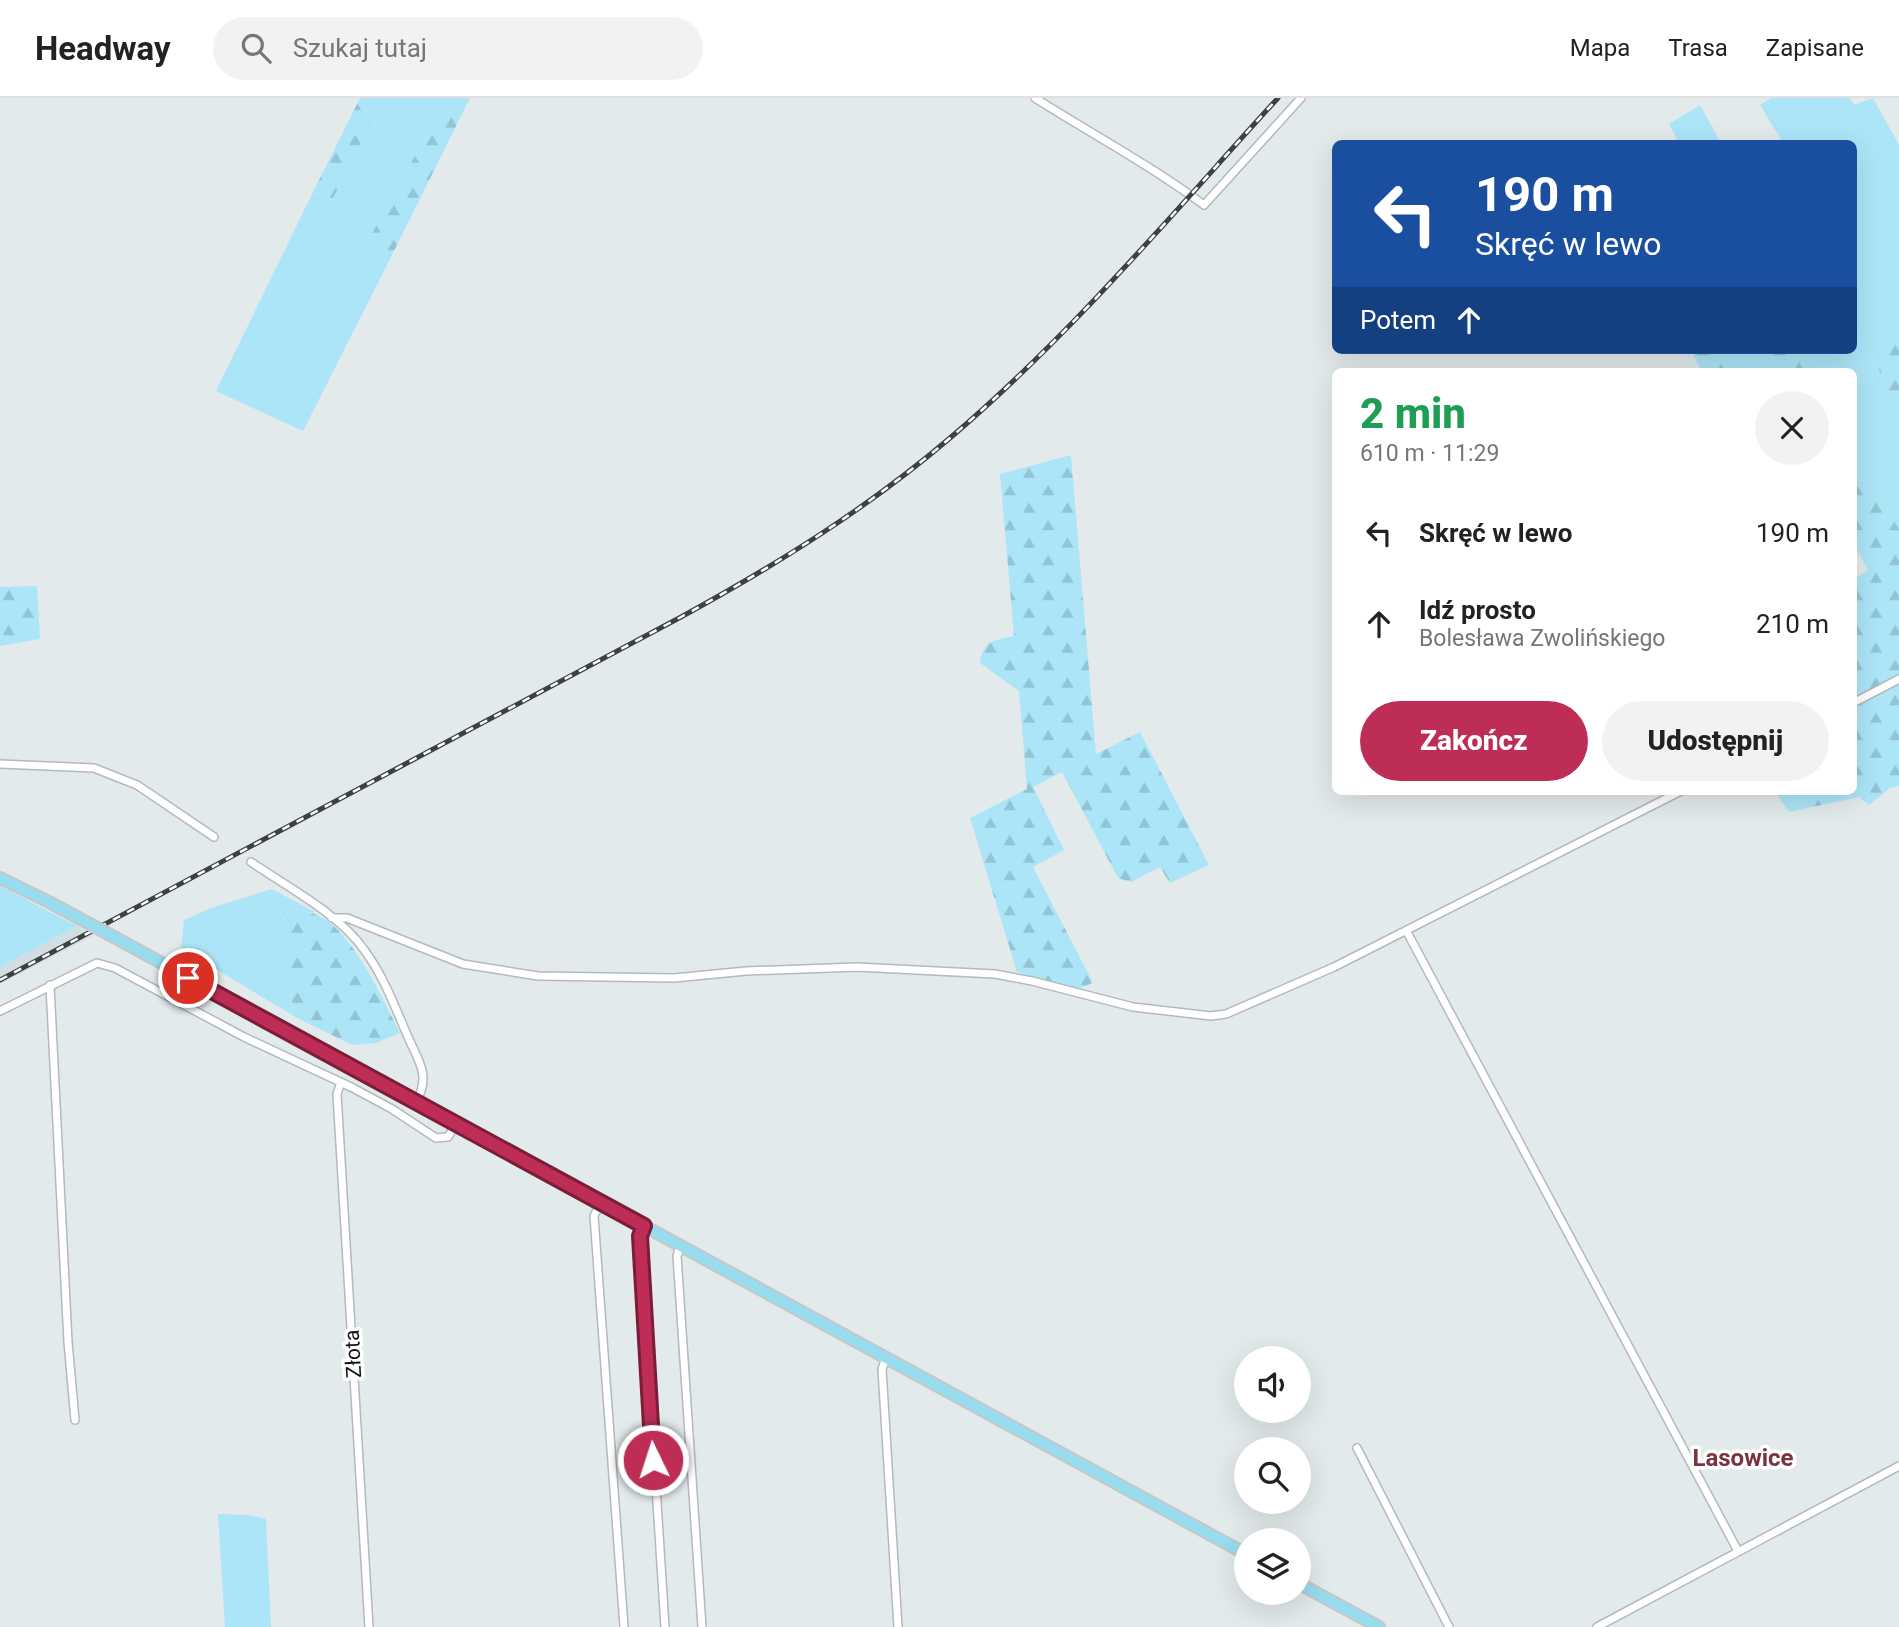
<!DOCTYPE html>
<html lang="pl">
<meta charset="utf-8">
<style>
body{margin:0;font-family:Roboto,sans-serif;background:#f2f2f2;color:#222;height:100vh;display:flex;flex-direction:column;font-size:26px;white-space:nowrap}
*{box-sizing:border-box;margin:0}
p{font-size:23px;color:#767676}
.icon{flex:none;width:38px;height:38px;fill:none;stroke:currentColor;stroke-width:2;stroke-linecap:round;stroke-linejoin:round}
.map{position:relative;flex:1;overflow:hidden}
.sheet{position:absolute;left:1332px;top:270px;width:525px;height:427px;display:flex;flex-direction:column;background:#fff;border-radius:10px;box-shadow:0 7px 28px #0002}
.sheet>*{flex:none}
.top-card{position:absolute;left:1332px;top:42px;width:525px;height:214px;border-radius:10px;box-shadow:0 7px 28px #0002;background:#1a4fa0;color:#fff;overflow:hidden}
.buttons{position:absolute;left:1234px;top:1248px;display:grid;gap:14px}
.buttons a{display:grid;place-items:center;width:77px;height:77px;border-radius:50%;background:#fff;box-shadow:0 7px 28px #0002;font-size:35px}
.pin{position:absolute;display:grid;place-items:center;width:60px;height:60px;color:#fff;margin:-30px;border:4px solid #fff;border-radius:50%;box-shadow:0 2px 7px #0007}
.me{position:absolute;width:77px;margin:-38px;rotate:356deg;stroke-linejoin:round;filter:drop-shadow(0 0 5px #0008)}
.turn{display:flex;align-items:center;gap:24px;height:147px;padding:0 28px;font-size:32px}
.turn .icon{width:91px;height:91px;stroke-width:2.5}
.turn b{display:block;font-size:49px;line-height:60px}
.then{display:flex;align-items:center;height:66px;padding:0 28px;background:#0003;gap:14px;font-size:26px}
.round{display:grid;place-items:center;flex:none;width:74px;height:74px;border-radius:37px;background:#f2f2f2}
.summary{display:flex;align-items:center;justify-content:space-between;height:119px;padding:0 28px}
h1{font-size:42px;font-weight:800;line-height:52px;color:#1e9e55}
.button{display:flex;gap:14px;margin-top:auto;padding:14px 28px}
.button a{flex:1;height:80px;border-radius:42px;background:#bd2d56;color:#fff;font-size:28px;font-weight:800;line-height:80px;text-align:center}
.button a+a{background:#f2f2f2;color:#222}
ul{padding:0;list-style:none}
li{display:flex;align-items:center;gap:21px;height:91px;padding:0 28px}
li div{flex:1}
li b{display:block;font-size:26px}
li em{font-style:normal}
header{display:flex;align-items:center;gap:42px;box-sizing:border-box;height:98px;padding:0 35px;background:#fff;border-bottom:2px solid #e0e0e0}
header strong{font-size:33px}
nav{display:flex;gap:38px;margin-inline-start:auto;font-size:24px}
.search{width:490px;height:63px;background:#f2f2f2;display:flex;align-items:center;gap:18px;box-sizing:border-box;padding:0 24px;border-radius:38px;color:#767676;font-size:26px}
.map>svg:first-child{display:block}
.built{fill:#cfdfe4}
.green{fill:#ace5f7}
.forest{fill:url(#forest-firs)}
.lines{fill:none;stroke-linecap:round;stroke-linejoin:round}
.minor-casing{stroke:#b3b9bc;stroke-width:10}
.primary-casing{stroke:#c6c7c7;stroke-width:14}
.minor{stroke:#fff;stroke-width:7}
.primary{stroke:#97dcef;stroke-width:10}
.rail-casing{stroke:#3e4142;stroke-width:5}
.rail{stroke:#fff;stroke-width:2.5;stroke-dasharray:8;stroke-linecap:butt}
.primary-bridge-casing{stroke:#c6c7c7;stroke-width:14;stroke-linecap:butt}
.primary-bridge{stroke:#97dcef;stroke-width:10}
.route-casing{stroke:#7b1d38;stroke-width:18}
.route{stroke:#bd2d56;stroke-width:12}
.labels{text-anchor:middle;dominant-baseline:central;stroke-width:7;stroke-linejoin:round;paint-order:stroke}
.street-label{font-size:21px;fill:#111414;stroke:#fff}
.quarter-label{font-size:24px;font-weight:bold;fill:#7a3342;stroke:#fff}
</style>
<header>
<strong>Headway</strong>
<div class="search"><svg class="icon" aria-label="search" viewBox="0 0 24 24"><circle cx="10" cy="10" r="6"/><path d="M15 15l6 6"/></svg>Szukaj tutaj</div>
<nav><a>Mapa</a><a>Trasa</a><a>Zapisane</a></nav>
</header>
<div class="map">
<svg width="1899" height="1529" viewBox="0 0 1899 1529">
<defs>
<pattern id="forest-firs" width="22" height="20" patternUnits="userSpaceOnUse" patternTransform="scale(1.75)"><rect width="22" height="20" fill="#ace5f7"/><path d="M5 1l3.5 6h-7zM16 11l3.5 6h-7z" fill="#93c4d3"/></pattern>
</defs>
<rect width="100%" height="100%" fill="#e3eaec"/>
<!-- built -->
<path class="built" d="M 77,828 L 94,837 L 0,886 L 0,869 Z"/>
<!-- green -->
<g class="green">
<path d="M 384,0 L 447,0 L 364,150 L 388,165 L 303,333 L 216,293 L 313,94 L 332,102 Z"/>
<path d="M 1771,0 L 1850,0 L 1854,7 L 1873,0 L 1899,47 L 1899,238 L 1893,239 L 1894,298 L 1891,313 L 1899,322 L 1899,431 L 1869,383 L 1853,382 L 1853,273 L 1808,273 L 1795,252 L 1853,252 L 1853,46 L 1783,45 L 1760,7 Z"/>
<path d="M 1700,7 L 1721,45 L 1679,45 L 1669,26 Z"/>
<path d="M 1714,252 L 1754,252 L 1765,273 L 1725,273 Z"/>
<path d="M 0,788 L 77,828 L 0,869 Z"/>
<path d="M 272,791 L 315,814 L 283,816 L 292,913 L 297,920 L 181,850 L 184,822 L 211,810 Z"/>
<path d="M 218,1416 L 249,1417 L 266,1421 L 271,1529 L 225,1529 Z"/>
</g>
<!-- forest -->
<g class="forest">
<path d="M 360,0 L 384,0 L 332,102 L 313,94 Z"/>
<path d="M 447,0 L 470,0 L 388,165 L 364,150 Z"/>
<path d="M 1899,238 L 1899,322 L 1891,313 L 1894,298 L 1882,290 L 1878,263 L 1893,239 Z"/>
<path d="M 1691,252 L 1714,252 L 1725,273 L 1701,273 Z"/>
<path d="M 1754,252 L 1795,252 L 1808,273 L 1765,273 Z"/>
<path d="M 1071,357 L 1096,656 L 1140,634 L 1209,767 L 1170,785 L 1160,769 L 1131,784 L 1118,780 L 1062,674 L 1033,689 L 1064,752 L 1033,769 L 1090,879 L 1092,885 L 1077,892 L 1017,874 L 970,720 L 1027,691 L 1019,593 L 980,565 C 984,541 993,543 1014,538 L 1000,376 Z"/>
<path d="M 1853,382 L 1869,383 L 1899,431 L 1899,688 L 1890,690 L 1869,707 L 1859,699 L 1789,714 L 1775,693 L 1853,693 L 1853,482 L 1868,472 L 1853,444 Z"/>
<path d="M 37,488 L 40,541 L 0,548 L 0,489 Z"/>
<path d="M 305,814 C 346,816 383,902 400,935 L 376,945 L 352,947 L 297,920 L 292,913 L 283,816 Z"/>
</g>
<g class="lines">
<!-- minor casing -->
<g class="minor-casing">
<g id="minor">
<path d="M 1035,0 C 1092,36 1150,67 1204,107 L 1301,0"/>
<path d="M 1853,605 L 1899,581"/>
<path d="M 0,666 L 94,670 L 137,687 L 214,739"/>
<path d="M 251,764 C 287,789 340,816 365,853 C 384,879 395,909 408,939 C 419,964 431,978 416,1004"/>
<path d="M 332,820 L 347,820 L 463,866 L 538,878 L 674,880 L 746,873 L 857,869 L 995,876 L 1032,883 L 1133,909 L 1211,918 L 1226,916 L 1334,869 L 1681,693"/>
<path d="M 1407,834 L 1738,1453"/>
<path d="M 50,887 L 68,1244 L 75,1322"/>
<path d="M 0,913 L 97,865 L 115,870 L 244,939 L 351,989 L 392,1011 L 436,1040 L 448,1039 L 456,1026"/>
<path d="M 341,984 L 337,996 L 369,1529"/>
<path d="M 601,1104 L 594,1118 L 624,1529"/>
<path d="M 644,1128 L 640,1138 L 665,1529"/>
<path d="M 680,1148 L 677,1158 L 702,1529"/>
<path d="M 886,1260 L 882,1271 L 898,1529"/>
<path d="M 1357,1350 L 1449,1529"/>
<path d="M 1597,1529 L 1899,1368"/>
</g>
</g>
<!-- primary casing -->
<g class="primary-casing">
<g id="primary">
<path d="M 0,780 L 49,804"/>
<path d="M 125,845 L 1246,1456"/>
<path d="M 1298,1485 L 1379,1529"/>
</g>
</g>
<!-- minor -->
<use href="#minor" class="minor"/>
<!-- primary -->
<use href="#primary" class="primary"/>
<!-- rail casing -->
<g class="rail-casing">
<path id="rail" d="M 0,882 L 681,519 C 776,467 868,410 950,340 C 1070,238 1172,116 1278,0"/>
</g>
<!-- rail -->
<use href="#rail" class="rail"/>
<!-- primary-bridge casing -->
<g class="primary-bridge-casing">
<path id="primary-bridge" d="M 49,804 L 125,845"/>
</g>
<!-- primary-bridge -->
<use href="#primary-bridge" class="primary-bridge"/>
</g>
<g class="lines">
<!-- route casing -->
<g class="route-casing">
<path id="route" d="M 188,880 L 644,1128 L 640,1138 L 653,1362"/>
</g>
<!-- route -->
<use href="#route" class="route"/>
</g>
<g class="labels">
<!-- street labels -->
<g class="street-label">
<text transform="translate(353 1256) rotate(-93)">Złota</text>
</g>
<!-- quarter labels -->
<g class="quarter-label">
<text x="1743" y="1360">Lasowice</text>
</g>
</g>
</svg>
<div class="buttons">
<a><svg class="icon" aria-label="sound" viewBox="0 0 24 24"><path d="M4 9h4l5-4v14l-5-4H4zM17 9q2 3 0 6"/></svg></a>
<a><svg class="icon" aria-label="search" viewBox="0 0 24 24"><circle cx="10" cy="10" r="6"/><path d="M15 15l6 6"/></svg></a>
<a><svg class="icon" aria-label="layers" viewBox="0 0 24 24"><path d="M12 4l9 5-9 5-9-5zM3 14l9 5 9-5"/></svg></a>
</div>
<div class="pin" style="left:188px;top:880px;background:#d93025"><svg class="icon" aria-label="arrive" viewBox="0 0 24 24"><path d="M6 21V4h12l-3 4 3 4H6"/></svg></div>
<svg class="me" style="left:653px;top:1362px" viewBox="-20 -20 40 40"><circle r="17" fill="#bd2d56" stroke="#fff" stroke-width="3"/><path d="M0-11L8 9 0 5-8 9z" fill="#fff"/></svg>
<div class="top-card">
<div class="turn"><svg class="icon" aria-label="left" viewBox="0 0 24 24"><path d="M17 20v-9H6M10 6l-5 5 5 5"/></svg><div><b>190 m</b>Skręć w lewo</div></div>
<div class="then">Potem<svg class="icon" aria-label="ahead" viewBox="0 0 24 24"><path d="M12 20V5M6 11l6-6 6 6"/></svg></div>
</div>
<section class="sheet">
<div class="summary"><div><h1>2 min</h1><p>610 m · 11:29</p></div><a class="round"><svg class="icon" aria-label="close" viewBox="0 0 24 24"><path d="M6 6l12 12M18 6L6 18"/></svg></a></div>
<ul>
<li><svg class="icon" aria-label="left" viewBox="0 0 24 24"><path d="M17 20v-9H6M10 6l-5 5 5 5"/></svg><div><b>Skręć w lewo</b></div><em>190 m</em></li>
<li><svg class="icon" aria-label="ahead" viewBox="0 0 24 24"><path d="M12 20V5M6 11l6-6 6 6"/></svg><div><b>Idź prosto</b><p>Bolesława Zwolińskiego</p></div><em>210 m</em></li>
</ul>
<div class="button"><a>Zakończ</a><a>Udostępnij</a></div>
</section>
</div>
